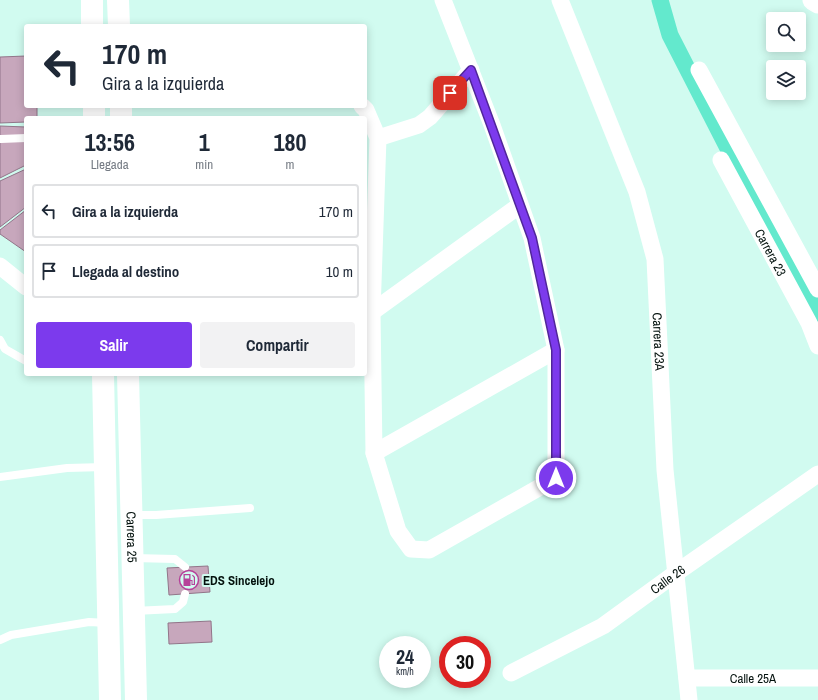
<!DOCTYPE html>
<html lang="es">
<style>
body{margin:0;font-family:"Archivo Narrow",sans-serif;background:#f2f2f3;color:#1f2937;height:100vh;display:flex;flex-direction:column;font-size:15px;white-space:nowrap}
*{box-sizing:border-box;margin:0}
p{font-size:13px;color:#747a83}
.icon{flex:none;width:22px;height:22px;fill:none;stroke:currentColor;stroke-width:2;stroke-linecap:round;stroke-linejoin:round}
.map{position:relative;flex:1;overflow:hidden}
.side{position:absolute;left:24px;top:116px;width:343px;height:260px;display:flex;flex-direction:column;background:#fff;border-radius:4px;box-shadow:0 2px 10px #0003}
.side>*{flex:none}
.hud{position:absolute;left:24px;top:24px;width:343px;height:84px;border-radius:4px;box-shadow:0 2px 10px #0003;background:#fff;color:#1f2937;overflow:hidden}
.buttons{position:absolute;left:766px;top:12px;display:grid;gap:8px}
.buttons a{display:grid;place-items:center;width:40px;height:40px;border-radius:4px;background:#fff;box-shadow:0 2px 10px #0003;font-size:20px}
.speed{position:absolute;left:379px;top:636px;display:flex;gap:8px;font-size:20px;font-weight:700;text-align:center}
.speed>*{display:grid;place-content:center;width:52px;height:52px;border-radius:50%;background:#fff;box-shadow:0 2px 10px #0003;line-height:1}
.speed small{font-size:10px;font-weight:400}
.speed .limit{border:6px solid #d22;background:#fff;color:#111}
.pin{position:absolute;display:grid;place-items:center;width:34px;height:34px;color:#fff;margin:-17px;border-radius:8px;box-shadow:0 2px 6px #0006}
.me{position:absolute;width:44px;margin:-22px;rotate:0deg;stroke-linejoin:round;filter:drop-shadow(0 0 3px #0008)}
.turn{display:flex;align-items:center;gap:14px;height:84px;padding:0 12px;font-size:18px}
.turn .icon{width:52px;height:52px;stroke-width:2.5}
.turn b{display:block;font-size:28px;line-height:34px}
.eta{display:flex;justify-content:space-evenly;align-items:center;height:68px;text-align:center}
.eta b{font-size:24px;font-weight:700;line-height:28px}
.button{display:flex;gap:8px;margin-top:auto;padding:8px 12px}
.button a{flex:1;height:46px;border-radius:4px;background:#7c3aed;color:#fff;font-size:16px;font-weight:700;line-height:46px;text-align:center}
.button a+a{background:#f2f2f3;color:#1f2937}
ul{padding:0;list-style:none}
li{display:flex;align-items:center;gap:12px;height:54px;margin:0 8px 6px;padding:0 4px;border:2px solid #e0e1e3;border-radius:4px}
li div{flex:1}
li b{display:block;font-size:15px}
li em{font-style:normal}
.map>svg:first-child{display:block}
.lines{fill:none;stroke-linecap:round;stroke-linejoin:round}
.canal{stroke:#63e9cd;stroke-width:17}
.building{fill:#c7a7bc;stroke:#927589}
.service{stroke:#fff;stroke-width:8}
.minor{stroke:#fff;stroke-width:17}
.tertiary{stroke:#fff;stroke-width:21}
.secondary{stroke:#fff;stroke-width:22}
.route-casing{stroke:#51269a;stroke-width:10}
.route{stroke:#7c3aed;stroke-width:7}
.labels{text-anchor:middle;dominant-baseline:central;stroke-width:4;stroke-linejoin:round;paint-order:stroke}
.street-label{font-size:13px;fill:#04120e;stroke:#d1fbf0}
.poi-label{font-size:13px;font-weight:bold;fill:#04120e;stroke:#d1fbf0;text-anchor:start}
</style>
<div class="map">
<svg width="818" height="700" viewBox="0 0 818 700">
<rect width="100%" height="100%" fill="#d1fbf0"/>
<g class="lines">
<!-- canal -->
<path class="canal" d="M 660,0 L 670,35 L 735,162 L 801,278 L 818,313"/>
</g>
<!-- building -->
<g class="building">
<path d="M 26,56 L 26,106 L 37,106 L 37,118 L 26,118 L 26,122 L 0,123 L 0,57 Z"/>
<path d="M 0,126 L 26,127 L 26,165 L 0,178 Z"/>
<path d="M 26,169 L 26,207 L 0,227 L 0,181 Z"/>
<path d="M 26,210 L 26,252 L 0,234 L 0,230 Z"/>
<path d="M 208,566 L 210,592 L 169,595 L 167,568 Z"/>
<path d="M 211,621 L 212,642 L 169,644 L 168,623 Z"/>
</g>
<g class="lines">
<!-- service -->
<g class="service">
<path d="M 1,139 L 26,138"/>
<path d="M 0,340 L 5,349 L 26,361"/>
<path d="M 0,477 L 67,468 L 105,467"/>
<path d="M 133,515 L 156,515 L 250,508"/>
<path d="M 133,558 L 175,559 L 185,567"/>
<path d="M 134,611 L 175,609 L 183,602 L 185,594"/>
<path d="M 0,640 L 11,635 L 89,622 L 108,623"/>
</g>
<!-- minor -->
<g class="minor">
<path id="s1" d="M 560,0 L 637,192 L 655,259 L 665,470 L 689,700"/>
<path d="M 699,70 L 818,289"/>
<path d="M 362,106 L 366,110 L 378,138 L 372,312 L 374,453 L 398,531 L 411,549 L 429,550 L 556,478 L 556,350 L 532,238 L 492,125 L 443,0"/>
<path d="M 378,138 L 419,125 L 430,117 L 471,70"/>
<path id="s2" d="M 721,160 L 809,323 L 818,346"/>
<path d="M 0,266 L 26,287"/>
<path d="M 372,312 L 520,205"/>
<path d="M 374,453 L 556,350"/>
<path id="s3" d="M 511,673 L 603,626 L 676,573 L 818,474"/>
<path id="s4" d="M 687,678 L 818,678"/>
</g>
<!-- tertiary -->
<path class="tertiary" d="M 813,0 L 818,3"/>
<!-- secondary -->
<g class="secondary">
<path d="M 92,0 L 92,26"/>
<path d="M 118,0 L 119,26"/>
<path d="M 121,106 L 121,118"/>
<path d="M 94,118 L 94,106"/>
<path d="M 103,374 L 110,700"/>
<path id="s5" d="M 128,374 L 136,700"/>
</g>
</g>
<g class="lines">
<!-- route casing -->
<g class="route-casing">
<path id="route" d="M 450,93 L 471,70 L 532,238 L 556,350 L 556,478"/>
</g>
<!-- route -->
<use href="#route" class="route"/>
</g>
<!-- icons -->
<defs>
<g id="fuel-ring" transform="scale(1)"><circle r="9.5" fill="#d1fbf0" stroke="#b64199" stroke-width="1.5"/><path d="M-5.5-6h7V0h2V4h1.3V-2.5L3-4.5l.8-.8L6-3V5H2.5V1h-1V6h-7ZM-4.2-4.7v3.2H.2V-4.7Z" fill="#b64199"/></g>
</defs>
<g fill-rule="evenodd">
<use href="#fuel-ring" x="189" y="580"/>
</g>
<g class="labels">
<!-- street labels -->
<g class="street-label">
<text stroke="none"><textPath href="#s2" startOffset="105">Carrera 23</textPath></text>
<text stroke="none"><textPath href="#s1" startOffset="359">Carrera 23A</textPath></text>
<text stroke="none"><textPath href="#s5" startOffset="163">Carrera 25</textPath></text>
<text stroke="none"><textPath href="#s3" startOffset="183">Calle 26</textPath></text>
<text stroke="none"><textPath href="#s4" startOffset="66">Calle 25A</textPath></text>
</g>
<!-- poi labels -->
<g class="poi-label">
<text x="203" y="580">EDS Sincelejo</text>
</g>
</g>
</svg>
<div class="buttons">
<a><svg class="icon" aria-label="search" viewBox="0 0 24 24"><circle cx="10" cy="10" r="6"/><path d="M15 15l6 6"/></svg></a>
<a><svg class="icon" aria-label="layers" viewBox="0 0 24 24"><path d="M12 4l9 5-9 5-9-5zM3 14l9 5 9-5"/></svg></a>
</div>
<div class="speed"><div>24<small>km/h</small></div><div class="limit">30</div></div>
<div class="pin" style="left:450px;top:93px;background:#d93025"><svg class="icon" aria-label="arrive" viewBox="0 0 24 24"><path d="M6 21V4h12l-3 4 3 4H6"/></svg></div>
<svg class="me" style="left:556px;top:478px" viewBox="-20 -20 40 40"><circle r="17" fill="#7c3aed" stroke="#fff" stroke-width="3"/><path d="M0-11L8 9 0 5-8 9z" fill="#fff"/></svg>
<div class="hud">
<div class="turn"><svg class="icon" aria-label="left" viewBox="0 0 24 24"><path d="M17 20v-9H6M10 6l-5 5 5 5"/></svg><div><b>170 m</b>Gira a la izquierda</div></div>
</div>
<section class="side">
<div class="eta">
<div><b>13:56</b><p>Llegada</p></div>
<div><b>1</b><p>min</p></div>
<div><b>180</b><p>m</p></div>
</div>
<ul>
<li><svg class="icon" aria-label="left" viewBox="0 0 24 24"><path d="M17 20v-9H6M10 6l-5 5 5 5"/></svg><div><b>Gira a la izquierda</b></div><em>170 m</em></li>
<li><svg class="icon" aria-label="arrive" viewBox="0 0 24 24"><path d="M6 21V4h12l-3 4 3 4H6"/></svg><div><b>Llegada al destino</b></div><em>10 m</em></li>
</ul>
<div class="button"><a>Salir</a><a>Compartir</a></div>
</section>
</div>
